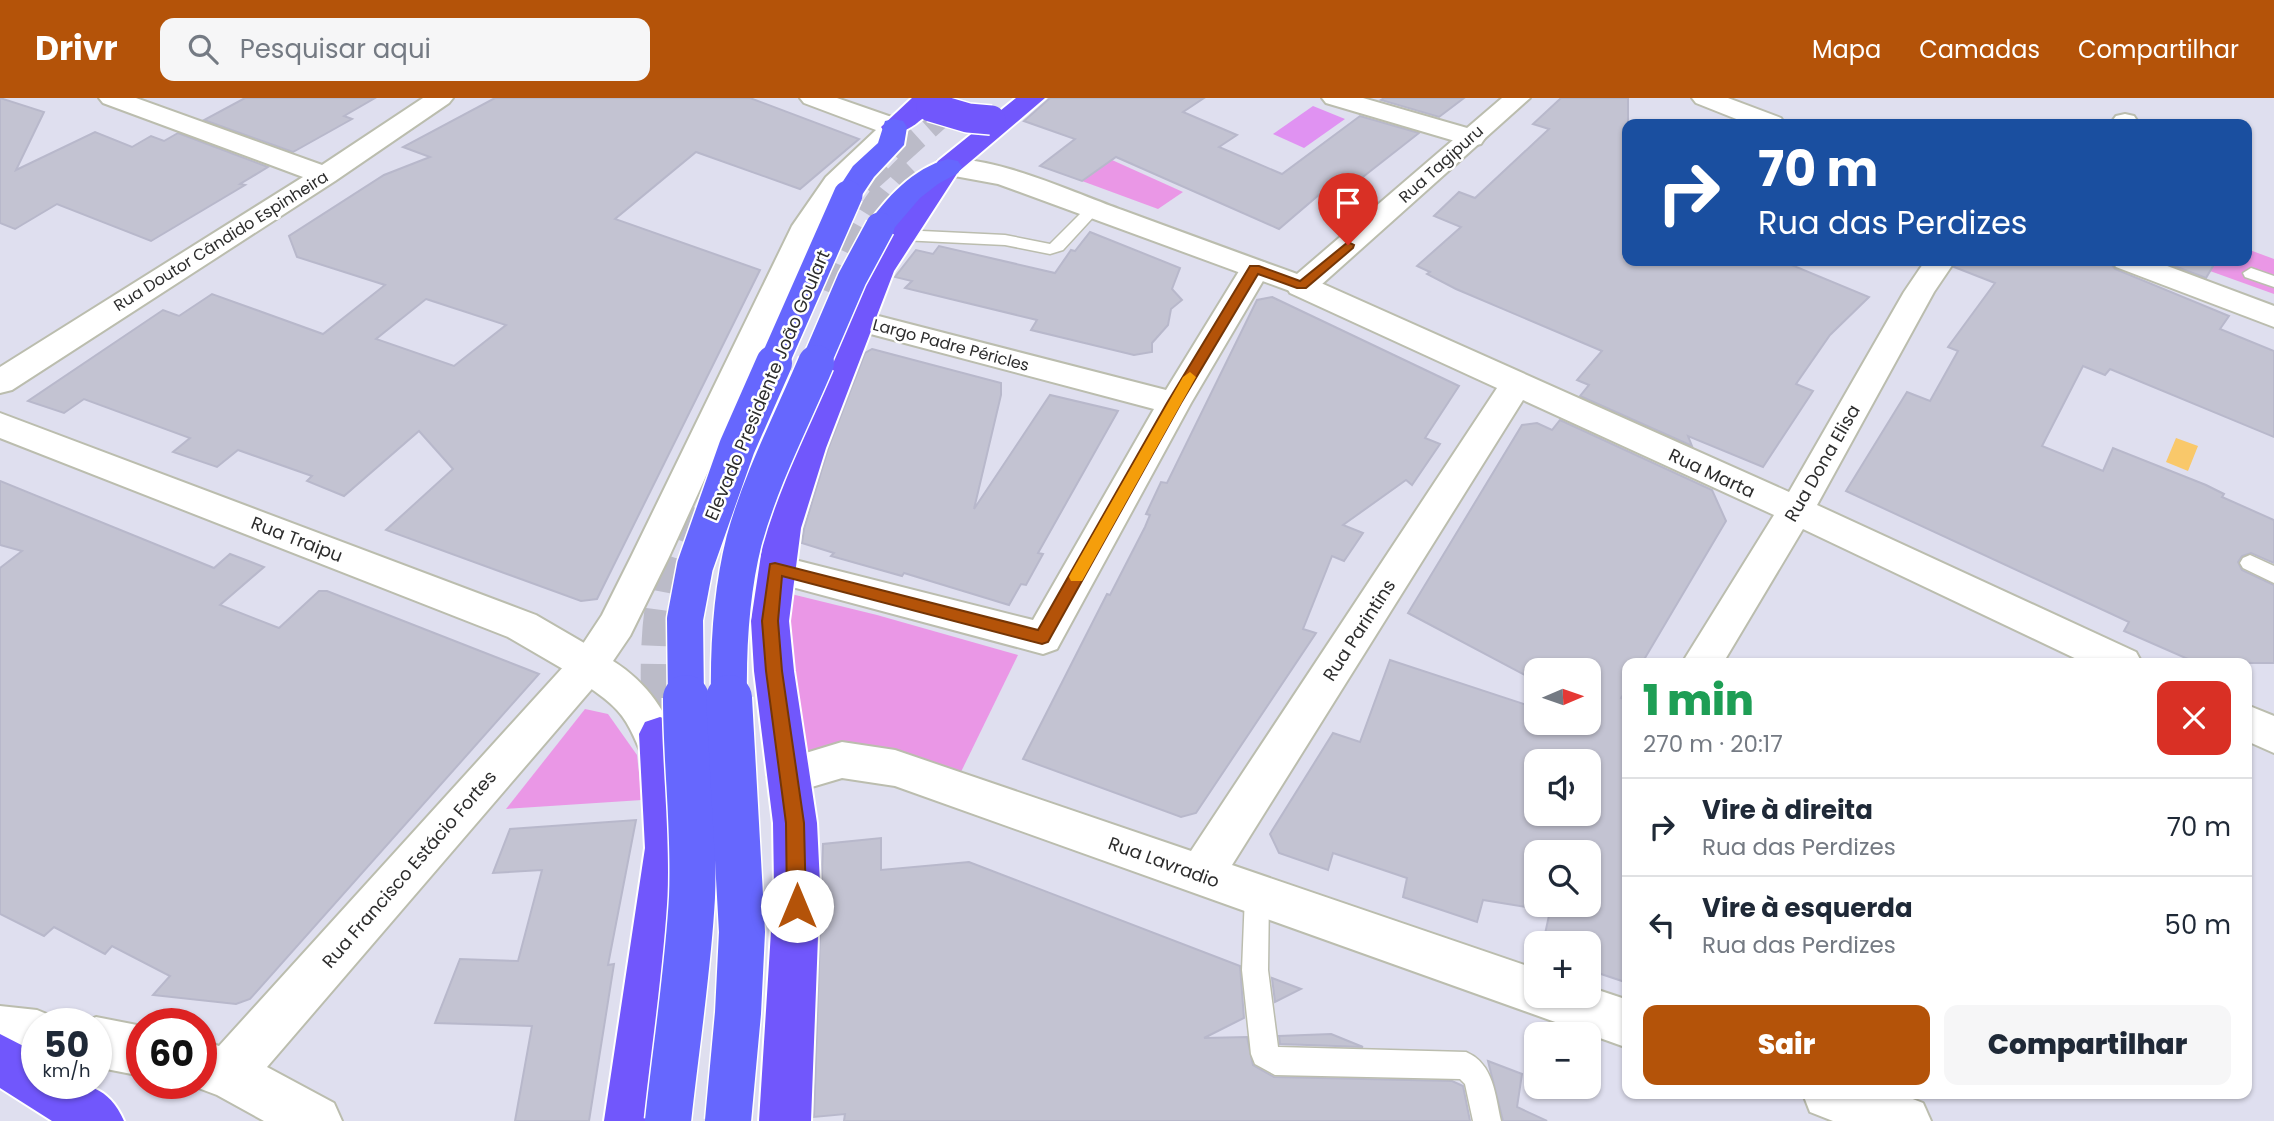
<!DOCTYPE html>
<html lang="pt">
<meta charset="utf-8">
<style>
body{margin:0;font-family:Poppins,sans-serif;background:#f6f6f7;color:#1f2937;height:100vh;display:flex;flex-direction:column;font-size:26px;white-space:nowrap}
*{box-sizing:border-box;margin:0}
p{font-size:23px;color:#747a83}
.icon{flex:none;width:38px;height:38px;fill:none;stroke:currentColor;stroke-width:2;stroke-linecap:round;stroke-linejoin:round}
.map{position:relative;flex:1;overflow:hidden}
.panel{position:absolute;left:1622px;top:560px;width:630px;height:441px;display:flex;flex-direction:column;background:#fff;border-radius:14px;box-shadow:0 2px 5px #0004}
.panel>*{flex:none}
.banner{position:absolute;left:1622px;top:21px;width:630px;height:147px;border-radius:14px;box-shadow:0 2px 5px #0004;background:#1a4fa0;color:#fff;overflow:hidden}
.needle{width:46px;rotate:88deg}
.tools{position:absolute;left:1524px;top:560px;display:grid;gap:14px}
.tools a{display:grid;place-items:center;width:77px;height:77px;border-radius:14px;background:#fff;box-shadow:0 2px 5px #0004;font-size:35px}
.speed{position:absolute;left:21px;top:910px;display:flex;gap:14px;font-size:35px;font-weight:700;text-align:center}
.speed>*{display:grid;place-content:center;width:91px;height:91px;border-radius:50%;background:#fff;box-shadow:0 2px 5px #0004;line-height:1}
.speed small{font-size:18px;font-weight:400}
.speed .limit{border:10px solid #d22;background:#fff;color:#111}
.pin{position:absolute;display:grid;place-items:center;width:60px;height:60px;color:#fff;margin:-72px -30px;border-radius:50% 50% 50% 0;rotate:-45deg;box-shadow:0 0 7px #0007}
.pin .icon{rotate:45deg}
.me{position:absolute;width:77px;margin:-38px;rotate:0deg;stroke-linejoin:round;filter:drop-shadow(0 0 5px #0008)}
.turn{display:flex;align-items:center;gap:24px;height:147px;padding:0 21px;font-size:32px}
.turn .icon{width:91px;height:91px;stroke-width:2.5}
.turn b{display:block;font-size:49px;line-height:60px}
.round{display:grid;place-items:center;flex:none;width:74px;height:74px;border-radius:14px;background:#f6f6f7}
.summary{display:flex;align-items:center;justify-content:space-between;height:119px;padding:0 21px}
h1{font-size:42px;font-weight:800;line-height:52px;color:#1e9e55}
.action{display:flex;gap:14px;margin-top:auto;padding:14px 21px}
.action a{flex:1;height:80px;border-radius:14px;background:#b45309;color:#fff;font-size:28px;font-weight:800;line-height:80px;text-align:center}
.action a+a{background:#f6f6f7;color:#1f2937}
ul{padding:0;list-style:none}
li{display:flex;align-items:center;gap:21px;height:98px;padding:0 21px;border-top:2px solid #e0e1e3}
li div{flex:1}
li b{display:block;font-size:26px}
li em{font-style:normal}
header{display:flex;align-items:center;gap:42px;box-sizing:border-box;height:98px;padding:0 35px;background:#b45309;color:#fff}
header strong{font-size:33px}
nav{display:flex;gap:38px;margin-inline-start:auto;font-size:24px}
.search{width:490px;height:63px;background:#f6f6f7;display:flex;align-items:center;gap:18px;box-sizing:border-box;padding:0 24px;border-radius:14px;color:#747a83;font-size:26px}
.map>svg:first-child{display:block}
.green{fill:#ea97e6}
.pitch{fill:#e092f2}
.water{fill:#f9c86a}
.building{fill:#c3c3d2;stroke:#b8b8cb;stroke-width:2;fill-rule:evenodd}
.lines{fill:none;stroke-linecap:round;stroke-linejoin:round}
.primary-tunnel-far2{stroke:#bbbbc8;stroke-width:29;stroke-dasharray:29 14;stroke-linecap:butt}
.primary-tunnel-far1{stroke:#bbbbc8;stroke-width:36;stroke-dasharray:36 18;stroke-linecap:butt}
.primary-tunnel{stroke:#bbbbc8;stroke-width:46;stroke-dasharray:46 23;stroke-linecap:butt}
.service-casing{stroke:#bbbdae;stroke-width:3}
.minor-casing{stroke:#bbbdae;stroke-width:4}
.tertiary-casing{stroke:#bbbdae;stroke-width:4}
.secondary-casing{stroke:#bbbdae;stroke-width:4}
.primary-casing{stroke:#fff;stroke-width:4}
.trunk-casing{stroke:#fff;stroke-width:4}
.service{fill:#fff;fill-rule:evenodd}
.minor{fill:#fff;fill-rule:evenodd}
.tertiary{fill:#fff;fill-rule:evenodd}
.secondary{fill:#fff;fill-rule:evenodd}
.primary{fill:#7157fc;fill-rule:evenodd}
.trunk{fill:#6667fe;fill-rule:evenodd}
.primary-bridge-casing{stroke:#fff;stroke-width:32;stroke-linecap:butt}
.trunk-bridge-far2-casing{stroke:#fff;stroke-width:32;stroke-linecap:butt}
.trunk-bridge-far1-casing{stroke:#fff;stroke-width:39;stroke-linecap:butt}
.trunk-bridge-casing{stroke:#fff;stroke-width:49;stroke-linecap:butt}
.primary-bridge{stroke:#7157fc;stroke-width:29}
.trunk-bridge-far2{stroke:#6667fe;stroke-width:29}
.trunk-bridge-far1{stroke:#6667fe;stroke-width:36}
.trunk-bridge{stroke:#6667fe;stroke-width:46}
.route{fill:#b45309;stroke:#753606;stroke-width:2}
.slow{fill:#f59e0b}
.labels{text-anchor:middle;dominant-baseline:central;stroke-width:5;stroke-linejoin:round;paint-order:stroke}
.far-street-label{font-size:16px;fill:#2d2d2d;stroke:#fff}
.street-label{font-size:18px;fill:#2d2d2d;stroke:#fff}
</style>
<header>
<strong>Drivr</strong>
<div class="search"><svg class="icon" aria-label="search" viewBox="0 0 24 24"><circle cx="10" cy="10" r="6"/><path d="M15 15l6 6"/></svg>Pesquisar aqui</div>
<nav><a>Mapa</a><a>Camadas</a><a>Compartilhar</a></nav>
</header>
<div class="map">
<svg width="2274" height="1023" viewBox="0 0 2274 1023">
<rect width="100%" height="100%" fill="#dfdfef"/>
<!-- green -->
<g class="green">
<path d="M 1112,62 L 1183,94 L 1158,111 L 1082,83 Z"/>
<path d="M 2247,151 L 2274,161 L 2274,196 L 2210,173 L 2216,163 L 2247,163 Z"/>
<path d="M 779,493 L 877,517 L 1018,557 L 958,680 L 796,670 Z"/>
<path d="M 585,611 L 608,616 L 637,657 L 642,702 L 506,711 Z"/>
</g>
<!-- pitch -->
<path class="pitch" d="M 1313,8 L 1345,21 L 1304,50 L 1273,36 Z"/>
<!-- water -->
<path class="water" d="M 2176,340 L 2198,348 L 2188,373 L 2166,364 Z"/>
<!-- building -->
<g class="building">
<path d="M 0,0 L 44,14 L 16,72 L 95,34 L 132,49 L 151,38 L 164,43 L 178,35 L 268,69 L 240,86 L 245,87 L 151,143 L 57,106 L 15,131 L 0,125 Z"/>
<path d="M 245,0 L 375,0 L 344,18 L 352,21 L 293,54 L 204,22 Z"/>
<path d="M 495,0 L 750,0 L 859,41 L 800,91 L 696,54 L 615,121 L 760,172 L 597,501 L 581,503 L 386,432 L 453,371 L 419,333 L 344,398 L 307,383 L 312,378 L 238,352 L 217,369 L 173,354 L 190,340 L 84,301 L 64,315 L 28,303 L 163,212 L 179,218 L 212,196 L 323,236 L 385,187 L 297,159 L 289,138 L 384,77 L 430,59 L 403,49 ZM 426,201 L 506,227 L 454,268 L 376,241 Z"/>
<path d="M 1050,0 L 1204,0 L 1183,14 L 1237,37 L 1219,49 L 1282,76 L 1360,18 L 1419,35 L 1341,96 L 1327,90 L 1279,131 L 1116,59 L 1082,83 L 1040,68 L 1075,41 L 1024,23 Z"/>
<path d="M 1384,0 L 1464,0 L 1439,19 L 1381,2 Z"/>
<path d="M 1561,0 L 1628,0 L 1628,163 L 1782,163 L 1869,199 L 1830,237 L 1796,286 L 1813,293 L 1763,369 L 1688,338 L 1692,348 L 1580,298 L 1589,287 L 1577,282 L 1602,253 L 1456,191 L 1427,176 L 1430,174 L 1417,168 L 1461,129 L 1434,118 L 1459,94 L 1475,100 L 1549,31 L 1533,26 Z"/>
<path d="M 1090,134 L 1180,170 L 1172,191 L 1182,202 L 1171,211 L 1168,227 L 1152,245 L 1152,254 L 1134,257 L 1031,232 L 1037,222 L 905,190 L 912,183 L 895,179 L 916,152 L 933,156 L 939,148 L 1055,175 L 1071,152 L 1075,153 Z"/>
<path d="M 1958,163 L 2109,163 L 2115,171 L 2229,218 L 2220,231 L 2274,253 L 2274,339 L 2110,271 L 2105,277 L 2083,268 L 2042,348 L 2103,373 L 2113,350 L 2206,387 L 2224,396 L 2222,399 L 2274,422 L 2274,465 L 2251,455 L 2242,458 L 2238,464 L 2242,472 L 2274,487 L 2274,565 L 2197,565 L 2124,533 L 2129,524 L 1846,393 L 1907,294 L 1930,303 L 1958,253 L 1948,249 L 1995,185 L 1954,169 Z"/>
<path d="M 2161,163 L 2216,163 L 2206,180 Z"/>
<path d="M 1272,199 L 1459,288 L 1425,340 L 1440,346 L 1412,387 L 1406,382 L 1343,427 L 1363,435 L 1344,463 L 1332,458 L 1303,531 L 1316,535 L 1196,715 L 1181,719 L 1023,661 L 1107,496 L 1110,497 L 1145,429 L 1150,417 L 1146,416 L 1161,384 L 1167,385 L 1257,202 Z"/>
<path d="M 872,251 L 1001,285 L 1001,297 L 974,411 L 1050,297 L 1118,313 L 1038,455 L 1043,456 L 1026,487 L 1021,486 L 1009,507 L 904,475 L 902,478 L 831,458 L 834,455 L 802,445 L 804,431 L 828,351 L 865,255 Z"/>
<path d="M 1560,322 L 1712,392 L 1726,423 L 1642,565 L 1628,565 L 1628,590 L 1621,600 L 1628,604 L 1628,885 L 1589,872 L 1589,845 L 1543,845 L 1550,813 L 1483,802 L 1477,824 L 1403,799 L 1407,780 L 1333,755 L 1328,772 L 1279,755 L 1270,736 L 1333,635 L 1360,644 L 1390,562 L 1536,610 L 1536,625 L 1589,625 L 1589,572 L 1536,572 L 1536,583 L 1408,515 L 1522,327 L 1537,325 L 1552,332 ZM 1536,663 L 1589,663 L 1589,716 L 1536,716 ZM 1536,754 L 1589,754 L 1589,807 L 1536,807 Z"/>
<path d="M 0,383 L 214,470 L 230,456 L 264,469 L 220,507 L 279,530 L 319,493 L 327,493 L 539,576 L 250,901 L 236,906 L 153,897 L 170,878 L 112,848 L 105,856 L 54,829 L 44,838 L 0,816 L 0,470 L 22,453 L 0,447 Z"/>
<path d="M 636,722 L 608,867 L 614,866 L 589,1023 L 515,1023 L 532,928 L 435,925 L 460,861 L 518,863 L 542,772 L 493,775 L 510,731 Z"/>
<path d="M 881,740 L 881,772 L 969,764 L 1240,868 L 1244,920 L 1204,940 L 1247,939 L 1253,967 L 1274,979 L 1452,983 L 1463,988 L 1470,1023 L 844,1023 L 845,1016 L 814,1019 L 823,746 Z"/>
<path d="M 1272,880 L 1301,891 L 1275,904 Z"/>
<path d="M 1331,936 L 1363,949 L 1280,946 L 1279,938 Z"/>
<path d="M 1488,963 L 1522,976 L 1517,1009 L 1547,1023 L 1503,1023 Z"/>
</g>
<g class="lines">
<!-- primary-tunnel-far2 -->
<g class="primary-tunnel-far2">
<path d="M 862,85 L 957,0"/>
<path d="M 834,196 C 852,148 873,104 910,69"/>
</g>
<!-- primary-tunnel-far1 -->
<path class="primary-tunnel-far1" d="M 659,602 C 658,559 659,515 670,473 C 684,424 707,379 728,333"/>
<!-- primary-tunnel -->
<path class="primary-tunnel" d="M 659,600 L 660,636"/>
<!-- service casing -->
<g class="service-casing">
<g id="service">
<path d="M 1093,106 L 1098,108 L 1101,111 L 1098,114 L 1063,152 L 1050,156 L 1005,147 L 901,142 L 893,137 L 901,132 L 1005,137 L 1050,146 L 1088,108 Z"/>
<path d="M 2251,170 L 2274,178 L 2274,189 L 2245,179 L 2243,175 Z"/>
<path d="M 2250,457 L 2274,468 L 2274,485 L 2243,470 L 2240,465 L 2243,460 Z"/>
<path d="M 1257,786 L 1266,789 L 1269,797 L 1268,872 L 1278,949 L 1466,954 C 1494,966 1495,997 1501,1023 L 1473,1023 L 1465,986 L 1460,981 L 1275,977 L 1255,966 L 1251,956 L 1242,872 L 1245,797 L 1248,789 Z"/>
</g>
</g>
<!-- minor casing -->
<g class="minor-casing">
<g id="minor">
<path d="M 99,0 L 136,0 L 322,67 L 423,0 L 453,0 L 449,5 L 335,83 L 12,292 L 0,295 L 0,269 L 303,79 L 103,5 Z"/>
<path d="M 1322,0 L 1363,0 L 1481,34 L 1485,40 L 1481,46 L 1472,48 L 1326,5 Z"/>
<path d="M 2125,16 L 2134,18 L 2138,24 L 2137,26 L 2110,26 L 2116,18 Z"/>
<path d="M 1255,162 L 1266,165 L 1270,171 L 1191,305 L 1057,551 L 1043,556 L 762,481 L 756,471 L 762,461 L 775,457 L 1033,522 L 1154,311 L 848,230 L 843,223 L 848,216 L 859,213 L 1166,292 L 1244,165 Z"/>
<path d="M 1925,163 L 1955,163 L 1934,194 L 1817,407 L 2136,554 L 2142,565 L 2085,565 L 1803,431 L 1723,565 L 1682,565 L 1774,417 L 1523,302 L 1232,767 L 1536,871 L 1536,898 L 1589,898 L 1589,889 L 1628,902 L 1628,950 L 895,688 L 842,680 L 788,696 L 773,691 L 767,678 L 773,665 L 842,644 L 895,652 L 1191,753 L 1497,290 L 1290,195 L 1286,188 L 1290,181 L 1301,179 L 1312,181 L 1789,394 L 1904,194 Z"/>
<path d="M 589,551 L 603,556 L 609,567 L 603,578 L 267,969 L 334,1005 L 342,1023 L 264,1023 L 217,997 L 185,985 L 201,985 L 201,942 L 219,948 L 575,556 Z"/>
<path d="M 2247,607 L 2274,618 L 2274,655 L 2247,643 Z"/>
<path d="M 0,908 L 37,912 L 54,919 L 57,926 L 37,926 L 37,960 L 0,956 Z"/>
<path d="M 96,919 L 142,928 L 142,978 L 96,969 L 96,926 L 81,926 Z"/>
<path d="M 1803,996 L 1900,996 L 1923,1005 L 1931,1023 L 1833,1023 L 1810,1014 Z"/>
</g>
</g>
<!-- tertiary casing -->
<g class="tertiary-casing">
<g id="tertiary">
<path d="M 1502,0 L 1530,0 L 1312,195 L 1301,197 L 998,86 L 938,75 L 934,69 L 938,63 C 983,52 1077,96 1122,112 C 1180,133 1238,155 1297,176 Z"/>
<path d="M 1692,0 L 1728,0 L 1781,20 L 1785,26 L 1749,26 L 1696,5 Z"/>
<path d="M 2112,163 L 2154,163 L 2274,208 L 2274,229 L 2116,169 Z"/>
<path d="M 0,315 L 536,517 L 603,556 L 609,567 L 603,578 L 589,583 L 575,578 L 508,539 L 0,340 Z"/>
</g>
</g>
<!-- secondary casing -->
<g class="secondary-casing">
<path id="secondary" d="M 800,0 L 837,0 L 903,23 L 907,29 L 846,91 L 820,128 L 669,459 L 630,538 L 613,563 C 649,586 666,614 682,653 L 676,666 L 661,671 L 646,666 C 637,647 631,627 617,612 C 602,595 579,587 569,567 L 602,517 L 631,459 L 792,128 L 826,79 L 876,32 L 804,5 Z"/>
</g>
<!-- primary casing -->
<g class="primary-casing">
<g id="primary">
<path d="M 912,0 L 941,0 C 929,17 905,40 885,35 L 881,29 Z"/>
<path d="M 1016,0 L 1045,0 L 958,74 L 894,173 L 826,350 L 801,430 L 789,523 L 794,573 L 817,725 L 820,786 L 811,1023 L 759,1023 L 774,786 L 773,725 L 754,573 L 751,523 L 765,430 L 792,350 L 864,173 L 938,63 Z"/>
<path d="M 660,619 L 675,624 L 681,636 L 689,750 L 656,1023 L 604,1023 L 645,750 L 639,636 L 645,624 Z"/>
<path d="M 0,936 L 37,955 L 37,985 C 76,985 106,981 124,1023 L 52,1023 L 0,990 Z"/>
</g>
</g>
<!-- trunk casing -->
<g class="trunk-casing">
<g id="trunk">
<path d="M 894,21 L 903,23 L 907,29 L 904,47 L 874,79 L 858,103 L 848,105 L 838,103 L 834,97 L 853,68 L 878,45 L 885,23 Z"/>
<path d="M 948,61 L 958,63 L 962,69 L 958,75 L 938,86 L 920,100 L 890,135 L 880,138 L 870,135 L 866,129 C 886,100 913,70 948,61 Z"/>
</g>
</g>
<!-- service -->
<use href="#service" class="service"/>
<!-- minor -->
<use href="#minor" class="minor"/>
<!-- tertiary -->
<use href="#tertiary" class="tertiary"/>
<!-- secondary -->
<use href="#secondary" class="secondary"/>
<!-- primary -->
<use href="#primary" class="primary"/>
<!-- trunk -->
<use href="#trunk" class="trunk"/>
<!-- primary-bridge casing -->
<g class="primary-bridge-casing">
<path id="primary-bridge" d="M 931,9 L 968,20 L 991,22"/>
</g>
<!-- trunk-bridge-far2 casing -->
<g class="trunk-bridge-far2-casing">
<g id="trunk-bridge-far2">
<path d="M 773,267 L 848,97"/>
<path d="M 815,267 L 852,181 L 880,129"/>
</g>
</g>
<!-- trunk-bridge-far1 casing -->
<g class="trunk-bridge-far1-casing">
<g id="trunk-bridge-far1">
<path d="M 686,602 L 685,521 L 695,468 L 737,349 L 774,265"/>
<path d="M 729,602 C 728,549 731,495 744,443 C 761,381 791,324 816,265"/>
</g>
</g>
<!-- trunk-bridge casing -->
<g class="trunk-bridge-casing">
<g id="trunk-bridge">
<path d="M 668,1023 C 676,949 688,873 692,799 C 695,732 686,667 686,600"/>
<path d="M 728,1023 L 738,915 L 742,834 L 729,600"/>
</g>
</g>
<!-- primary-bridge -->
<use href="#primary-bridge" class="primary-bridge"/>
<!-- trunk-bridge-far2 -->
<use href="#trunk-bridge-far2" class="trunk-bridge-far2"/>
<!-- trunk-bridge-far1 -->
<use href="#trunk-bridge-far1" class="trunk-bridge-far1"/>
<!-- trunk-bridge -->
<use href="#trunk-bridge" class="trunk-bridge"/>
</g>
<!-- route -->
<path class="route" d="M 1348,144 L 1354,147 L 1353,150 L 1306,190 L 1297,190 L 1258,176 L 1181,305 L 1048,544 L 1042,546 L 782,478 L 778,523 L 782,573 L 804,725 L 806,808 L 803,814 L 797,816 L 790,814 L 787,808 L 786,725 L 766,573 L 762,523 L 770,466 L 775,465 L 1038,532 L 1167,305 L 1250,168 L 1259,168 L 1300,183 Z"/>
<!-- slow -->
<path class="slow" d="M 1190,274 L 1196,279 L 1082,483 L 1071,483 L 1069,479 L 1071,475 L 1183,279 Z"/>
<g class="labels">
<!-- far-street labels -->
<g class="far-street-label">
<text transform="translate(1441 66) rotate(-42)">Rua Tagipuru</text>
<text transform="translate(221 143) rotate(-32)">Rua Doutor Cândido Espinheira</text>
<text transform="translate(951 247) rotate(15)">Largo Padre Péricles</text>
</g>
<!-- street labels -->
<g class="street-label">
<text transform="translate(767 287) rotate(-67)">Elevado Presidente João Goulart</text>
<text transform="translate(1822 365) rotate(-60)">Rua Dona Elisa</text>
<text transform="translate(1712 375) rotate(25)">Rua Marta</text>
<text transform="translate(297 441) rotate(21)">Rua Traipu</text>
<text transform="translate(1359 532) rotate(-57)">Rua Parintins</text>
<text transform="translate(1164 764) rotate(20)">Rua Lavradio</text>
<text transform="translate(409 771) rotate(-49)">Rua Francisco Estácio Fortes</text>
</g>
</g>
</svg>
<div class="tools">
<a><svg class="needle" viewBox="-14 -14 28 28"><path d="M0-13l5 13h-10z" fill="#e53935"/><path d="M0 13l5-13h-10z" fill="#747a83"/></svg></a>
<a><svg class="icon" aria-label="sound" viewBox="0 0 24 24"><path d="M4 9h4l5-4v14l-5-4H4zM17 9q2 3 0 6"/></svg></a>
<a><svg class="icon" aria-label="search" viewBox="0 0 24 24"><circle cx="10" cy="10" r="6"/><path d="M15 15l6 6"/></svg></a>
<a>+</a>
<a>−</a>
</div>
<div class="speed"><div>50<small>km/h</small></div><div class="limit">60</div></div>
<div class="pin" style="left:1348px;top:147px;background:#d93025"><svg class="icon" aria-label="arrive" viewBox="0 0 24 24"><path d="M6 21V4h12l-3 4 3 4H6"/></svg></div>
<svg class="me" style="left:797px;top:808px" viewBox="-20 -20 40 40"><circle r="19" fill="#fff"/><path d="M0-13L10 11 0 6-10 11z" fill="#b45309"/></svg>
<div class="banner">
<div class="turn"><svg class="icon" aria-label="right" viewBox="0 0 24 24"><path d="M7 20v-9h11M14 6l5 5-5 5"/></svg><div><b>70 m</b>Rua das Perdizes</div></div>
</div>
<section class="panel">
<div class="summary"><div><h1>1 min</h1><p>270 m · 20:17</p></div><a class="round" style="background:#d93025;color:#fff"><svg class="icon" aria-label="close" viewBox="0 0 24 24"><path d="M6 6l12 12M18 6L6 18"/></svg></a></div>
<ul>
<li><svg class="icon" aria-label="right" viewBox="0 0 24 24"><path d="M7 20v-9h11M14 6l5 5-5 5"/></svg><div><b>Vire à direita</b><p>Rua das Perdizes</p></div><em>70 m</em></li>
<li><svg class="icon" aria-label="left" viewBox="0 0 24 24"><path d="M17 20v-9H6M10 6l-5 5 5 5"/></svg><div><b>Vire à esquerda</b><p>Rua das Perdizes</p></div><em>50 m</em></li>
</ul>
<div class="action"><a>Sair</a><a>Compartilhar</a></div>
</section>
</div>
